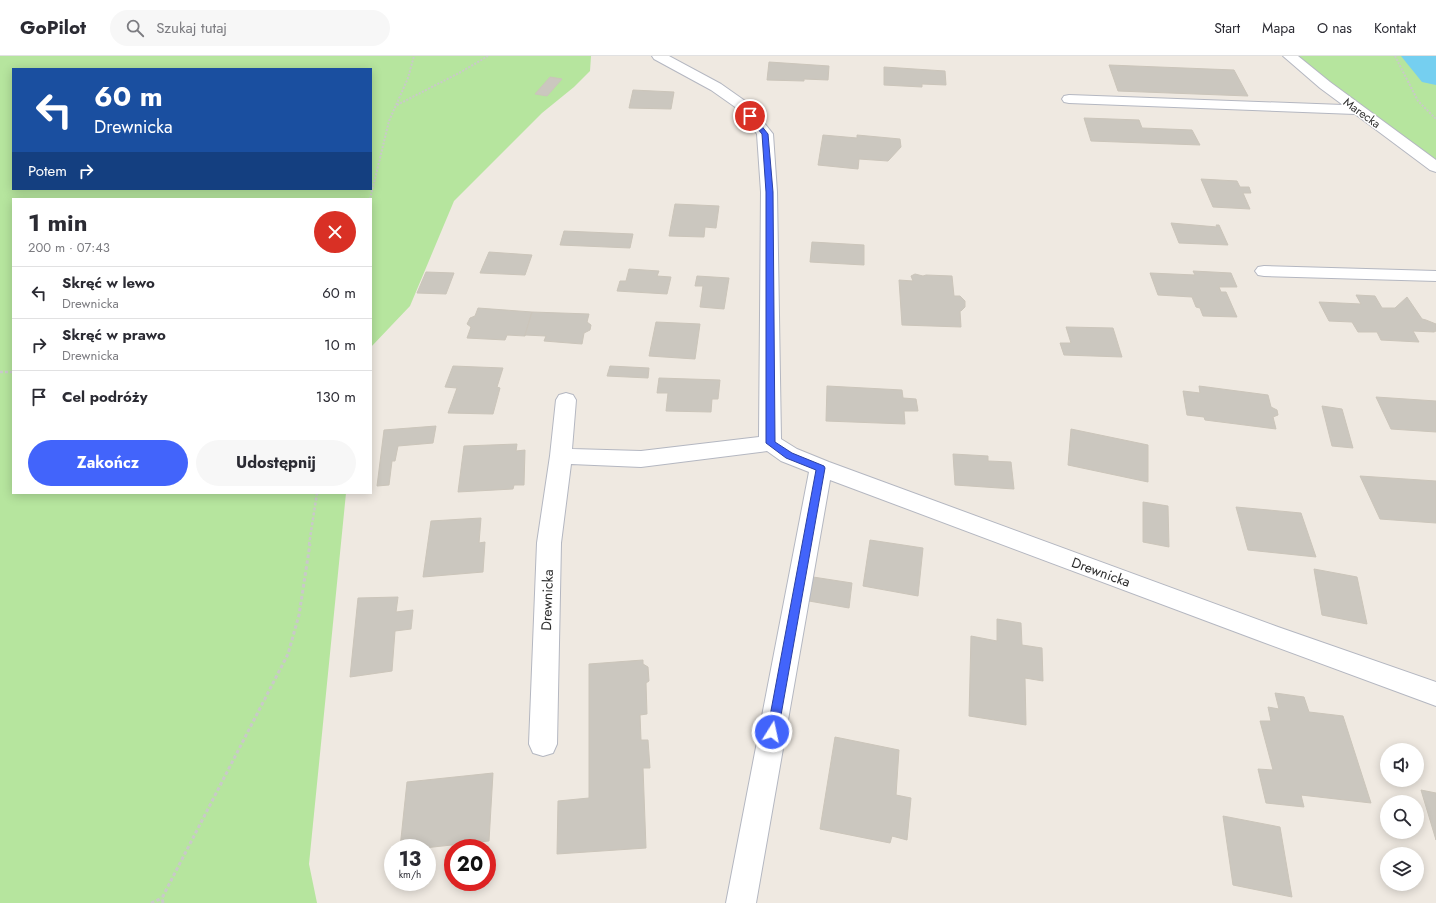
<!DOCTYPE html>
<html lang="pl">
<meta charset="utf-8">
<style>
body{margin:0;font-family:Jost,sans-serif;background:#f7f7f7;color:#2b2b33;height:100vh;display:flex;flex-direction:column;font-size:15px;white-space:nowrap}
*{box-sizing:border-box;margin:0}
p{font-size:13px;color:#7c7c81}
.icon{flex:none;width:22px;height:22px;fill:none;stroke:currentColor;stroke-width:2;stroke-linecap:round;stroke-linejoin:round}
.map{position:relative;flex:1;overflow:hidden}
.sheet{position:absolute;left:12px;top:142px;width:360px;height:296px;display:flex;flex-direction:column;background:#fff;border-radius:0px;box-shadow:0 2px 10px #0003}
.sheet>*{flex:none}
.banner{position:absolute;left:12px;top:12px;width:360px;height:122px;border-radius:0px;box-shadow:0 2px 10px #0003;background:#1a4fa0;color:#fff;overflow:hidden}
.buttons{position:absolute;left:1380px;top:687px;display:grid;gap:8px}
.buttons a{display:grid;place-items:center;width:44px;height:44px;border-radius:50%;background:#fff;box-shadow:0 2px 10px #0003;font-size:20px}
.speed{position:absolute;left:384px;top:783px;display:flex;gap:8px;font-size:20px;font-weight:700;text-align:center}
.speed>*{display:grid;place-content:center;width:52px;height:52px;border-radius:50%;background:#fff;box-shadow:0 2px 10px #0003;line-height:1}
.speed small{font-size:10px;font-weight:400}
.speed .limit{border:6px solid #d22;background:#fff;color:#111}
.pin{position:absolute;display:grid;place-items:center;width:34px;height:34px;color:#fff;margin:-17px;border:2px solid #fff;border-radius:50%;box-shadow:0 1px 4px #0007}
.me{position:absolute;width:44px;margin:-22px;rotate:10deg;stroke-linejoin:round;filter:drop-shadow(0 0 3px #0008)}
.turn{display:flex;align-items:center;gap:14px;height:84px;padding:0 16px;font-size:18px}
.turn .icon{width:52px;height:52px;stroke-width:2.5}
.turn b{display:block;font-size:28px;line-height:34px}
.then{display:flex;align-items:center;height:38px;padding:0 16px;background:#0003;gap:8px;font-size:15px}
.round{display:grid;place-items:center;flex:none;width:42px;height:42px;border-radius:21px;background:#f7f7f7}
.summary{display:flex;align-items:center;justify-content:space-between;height:68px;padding:0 16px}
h1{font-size:24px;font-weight:700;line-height:30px}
.cta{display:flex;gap:8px;margin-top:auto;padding:8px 16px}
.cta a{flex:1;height:46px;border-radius:24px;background:#4264fb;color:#fff;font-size:16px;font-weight:700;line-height:46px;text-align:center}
.cta a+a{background:#f7f7f7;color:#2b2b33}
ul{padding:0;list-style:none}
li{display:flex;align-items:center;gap:12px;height:52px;padding:0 16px;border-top:1px solid #e1e1e2}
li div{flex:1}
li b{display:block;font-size:15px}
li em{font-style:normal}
header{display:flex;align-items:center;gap:24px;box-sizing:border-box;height:56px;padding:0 20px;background:#fff;border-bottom:1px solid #e1e1e2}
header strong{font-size:19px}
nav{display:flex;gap:22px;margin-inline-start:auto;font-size:14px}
.search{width:280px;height:36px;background:#f7f7f7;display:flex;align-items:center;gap:10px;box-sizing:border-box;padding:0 14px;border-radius:22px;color:#7c7c81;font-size:15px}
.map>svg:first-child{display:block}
.green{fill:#b6e59e;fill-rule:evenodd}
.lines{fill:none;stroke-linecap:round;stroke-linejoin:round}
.river{fill:#75cff0;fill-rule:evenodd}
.building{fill:#cbc7bf;stroke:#cbc5ba}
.minor-casing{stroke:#b4b7c1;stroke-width:2}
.path-far2{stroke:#c9c9c9;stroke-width:2;stroke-dasharray:2 1.5;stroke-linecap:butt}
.path-far1{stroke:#c9c9c9;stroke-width:2.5;stroke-dasharray:3 2;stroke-linecap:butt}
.path{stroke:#c9c9c9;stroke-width:3;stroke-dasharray:3.5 2.5;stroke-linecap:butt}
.minor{fill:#fff;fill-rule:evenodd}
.route{fill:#4264fb;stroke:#2b41a3}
.labels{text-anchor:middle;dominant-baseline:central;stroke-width:3;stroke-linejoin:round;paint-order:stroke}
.far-street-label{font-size:12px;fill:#2e2e2e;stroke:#fff}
.street-label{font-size:14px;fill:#2e2e2e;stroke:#fff}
</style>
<header>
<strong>GoPilot</strong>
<div class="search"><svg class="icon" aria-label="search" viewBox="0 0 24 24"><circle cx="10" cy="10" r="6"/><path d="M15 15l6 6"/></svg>Szukaj tutaj</div>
<nav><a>Start</a><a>Mapa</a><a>O nas</a><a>Kontakt</a></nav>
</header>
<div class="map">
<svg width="1436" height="847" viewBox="0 0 1436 847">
<rect width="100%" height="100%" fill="#efe9e1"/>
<!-- green -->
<g class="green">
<path d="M 0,0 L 591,0 L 590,15 L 574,31 L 542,57 L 454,145 L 410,250 L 371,291 L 371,143 L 13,143 L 13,437 L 346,437 L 309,808 L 317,847 L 0,847 ZM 13,13 L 371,13 L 371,133 L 13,133 Z"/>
<path d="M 1290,0 L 1436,0 L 1436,111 Z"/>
</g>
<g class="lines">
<!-- river -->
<path class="river" d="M 1401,0 L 1436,0 L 1436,29 L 1422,26 Z"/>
</g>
<!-- building -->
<g class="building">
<path d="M 769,6 L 829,10 L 828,24 L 804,23 L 804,25 L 767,24 Z"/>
<path d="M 1109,9 L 1234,14 L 1248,40 L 1118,35 Z"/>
<path d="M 884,11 L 945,15 L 946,29 L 922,28 L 922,31 L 884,29 Z"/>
<path d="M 550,21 L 562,23 L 547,40 L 535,38 Z"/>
<path d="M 633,34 L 674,36 L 671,53 L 629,52 Z"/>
<path d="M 1084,62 L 1139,64 L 1142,72 L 1192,74 L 1200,89 L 1091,85 Z"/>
<path d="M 823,79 L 857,82 L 857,79 L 900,83 L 901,91 L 888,105 L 859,103 L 858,113 L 818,109 Z"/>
<path d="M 1201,123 L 1237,125 L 1240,131 L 1249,131 L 1251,137 L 1243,137 L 1250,153 L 1213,151 Z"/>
<path d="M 675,148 L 719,150 L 716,172 L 705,171 L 704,181 L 669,180 Z"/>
<path d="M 1171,167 L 1217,171 L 1216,169 L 1219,169 L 1228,189 L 1179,187 Z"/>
<path d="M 564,175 L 633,178 L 630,192 L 560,189 Z"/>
<path d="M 812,186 L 864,189 L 864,209 L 810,206 Z"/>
<path d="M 489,196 L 532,199 L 525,219 L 480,217 Z"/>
<path d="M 629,213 L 659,215 L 657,220 L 671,221 L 667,238 L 617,235 L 620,225 L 626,225 Z"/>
<path d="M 1193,215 L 1231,217 L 1237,231 L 1219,231 L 1221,236 L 1226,236 L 1237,261 L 1203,260 L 1200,252 L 1196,251 L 1192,241 L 1158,239 L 1150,217 L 1195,219 Z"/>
<path d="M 426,216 L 454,217 L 446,238 L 417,237 Z"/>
<path d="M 915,218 L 923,220 L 926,219 L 952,220 L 954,240 L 960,240 L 965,245 L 965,251 L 961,255 L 960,255 L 961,271 L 902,269 L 899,224 L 913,225 L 911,220 Z"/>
<path d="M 697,220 L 729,222 L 724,253 L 700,251 L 703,230 L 695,230 Z"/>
<path d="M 1356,239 L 1375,240 L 1382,252 L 1395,252 L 1407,241 L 1422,263 L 1426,264 L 1436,268 L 1436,275 L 1434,276 L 1413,275 L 1419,286 L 1381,284 L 1377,276 L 1358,276 L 1352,266 L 1329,265 L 1319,246 L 1361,248 Z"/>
<path d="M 478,252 L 532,256 L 525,280 L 507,279 L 505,284 L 467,282 L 471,271 L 467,268 L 470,262 L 475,260 Z"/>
<path d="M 532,256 L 589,258 L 587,266 L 591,269 L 590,274 L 584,277 L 582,288 L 544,285 L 546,280 L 525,279 Z"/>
<path d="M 656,266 L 700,268 L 695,303 L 649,300 Z"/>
<path d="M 1066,271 L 1113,272 L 1122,301 L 1064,299 L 1060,287 L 1071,287 Z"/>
<path d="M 453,310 L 503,312 L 497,331 L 500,332 L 493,358 L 448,357 L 457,332 L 445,331 Z"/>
<path d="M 610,310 L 649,312 L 648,322 L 607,320 Z"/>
<path d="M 659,322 L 720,324 L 718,343 L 712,343 L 711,356 L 666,355 L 668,337 L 657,337 Z"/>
<path d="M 827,330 L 902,334 L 903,342 L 916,343 L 918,355 L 904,355 L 905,368 L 826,365 Z"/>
<path d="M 1199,330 L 1268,339 L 1271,351 L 1277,354 L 1278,359 L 1273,361 L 1276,373 L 1205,364 L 1204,361 L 1187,359 L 1183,335 L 1200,337 Z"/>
<path d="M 1376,341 L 1436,345 L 1436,376 L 1391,373 Z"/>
<path d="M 1322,350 L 1342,353 L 1353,392 L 1332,390 Z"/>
<path d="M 436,370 L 433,387 L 398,390 L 395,405 L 392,405 L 389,429 L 377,430 L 384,374 Z"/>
<path d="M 1071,373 L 1148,389 L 1148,426 L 1068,409 Z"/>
<path d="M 517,388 L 516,395 L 525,394 L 524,429 L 514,429 L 513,433 L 458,436 L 464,390 Z"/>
<path d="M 953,398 L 988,400 L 988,405 L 1011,406 L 1014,433 L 955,429 Z"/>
<path d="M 1360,420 L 1436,425 L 1436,467 L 1380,463 Z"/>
<path d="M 1143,446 L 1168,450 L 1169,491 L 1143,486 Z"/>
<path d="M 1236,451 L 1301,457 L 1316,501 L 1248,494 Z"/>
<path d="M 481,462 L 479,487 L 485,486 L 483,516 L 423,521 L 431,465 Z"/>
<path d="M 870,484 L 923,492 L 918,540 L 863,530 Z"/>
<path d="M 1314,513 L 1357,521 L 1367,568 L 1322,559 Z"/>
<path d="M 813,521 L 852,527 L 849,552 L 809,545 Z"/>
<path d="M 398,541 L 396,556 L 413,554 L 411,573 L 395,575 L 392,615 L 350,621 L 358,542 Z"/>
<path d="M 997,563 L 1021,567 L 1022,589 L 1042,592 L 1043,625 L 1025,622 L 1026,669 L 969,660 L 971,580 L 997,585 Z"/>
<path d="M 643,604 L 643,608 L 648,611 L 649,625 L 646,627 L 647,658 L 640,659 L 641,684 L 648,684 L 650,712 L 643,712 L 646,792 L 557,798 L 558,745 L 589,742 L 589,608 Z"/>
<path d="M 1275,637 L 1304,641 L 1309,656 L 1343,660 L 1371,747 L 1301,739 L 1304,751 L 1266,747 L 1258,713 L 1273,714 L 1260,665 L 1271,665 L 1268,651 L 1279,653 Z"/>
<path d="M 835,681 L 899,694 L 896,739 L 911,742 L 907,784 L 892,780 L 890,787 L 820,773 Z"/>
<path d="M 493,717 L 489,785 L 424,792 L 400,792 L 407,726 Z"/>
<path d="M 1421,734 L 1436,737 L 1436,784 Z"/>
<path d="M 1223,760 L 1280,771 L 1292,841 L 1233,829 Z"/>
</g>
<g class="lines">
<!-- minor casing -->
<g class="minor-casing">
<g id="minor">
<path d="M 652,0 L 669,0 L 721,28 L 748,47 L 773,78 L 777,136 L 781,383 L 797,393 L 829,406 L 1278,571 L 1436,626 L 1436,650 L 1260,585 L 830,424 L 756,847 L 726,847 L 809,416 L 781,405 L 767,395 L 641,411 L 571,408 L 561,487 L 557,688 L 553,697 L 543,700 L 533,697 L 529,688 L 537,487 L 550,400 L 556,344 L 559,339 L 566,337 L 573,339 L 576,344 L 572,393 L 641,395 L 759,381 L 761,136 L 757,78 L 738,53 L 711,34 L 654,3 Z"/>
<path d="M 1283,0 L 1298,0 L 1330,26 L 1436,104 L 1436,116 L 1430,114 L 1355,58 L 1069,47 L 1064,46 L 1062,43 L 1064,40 L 1069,39 L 1343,49 L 1320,32 Z"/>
<path d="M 1264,210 L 1436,215 L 1436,225 L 1264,220 L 1258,219 L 1255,215 L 1258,211 Z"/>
</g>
</g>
<!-- path-far2 -->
<g class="path-far2">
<path d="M 1395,0 L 1418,45 L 1436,63"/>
<path d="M 397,49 L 461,16 L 488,0"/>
<path d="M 370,143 L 389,65 L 408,22 L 414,0"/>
</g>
<!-- path-far1 -->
<g class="path-far1">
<path d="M 0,316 L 13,316"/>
<path d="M 309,489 L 317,437"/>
</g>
<!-- path -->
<g class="path">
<path d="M 151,847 L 162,842"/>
<path d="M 163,847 L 162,842 L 288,598 L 299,559 L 310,488"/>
</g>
<!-- minor -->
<use href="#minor" class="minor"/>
</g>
<!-- route -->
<path class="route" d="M 748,58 L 752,58 L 768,78 L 773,136 L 775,386 L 792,397 L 824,410 L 825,412 L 778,676 L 776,680 L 772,681 L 768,680 L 767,676 L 816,414 L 786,402 L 766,387 L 766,136 L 762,78 L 747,60 Z"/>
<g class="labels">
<!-- far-street labels -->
<g class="far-street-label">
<text transform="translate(1362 57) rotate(36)">Marecka</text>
</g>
<!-- street labels -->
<g class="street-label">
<text transform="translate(1101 516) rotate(20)">Drewnicka</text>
<text transform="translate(547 544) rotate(-88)">Drewnicka</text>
</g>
</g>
</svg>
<div class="buttons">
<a><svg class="icon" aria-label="sound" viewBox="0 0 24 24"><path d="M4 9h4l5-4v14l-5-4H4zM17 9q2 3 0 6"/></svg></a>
<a><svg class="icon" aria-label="search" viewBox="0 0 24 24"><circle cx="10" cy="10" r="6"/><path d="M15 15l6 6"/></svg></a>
<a><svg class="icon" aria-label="layers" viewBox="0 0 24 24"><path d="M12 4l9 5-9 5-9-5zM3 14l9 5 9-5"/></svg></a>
</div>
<div class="speed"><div>13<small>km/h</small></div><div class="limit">20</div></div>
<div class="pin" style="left:750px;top:60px;background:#d93025"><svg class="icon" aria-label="arrive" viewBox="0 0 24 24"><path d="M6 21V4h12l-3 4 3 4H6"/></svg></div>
<svg class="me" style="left:772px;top:676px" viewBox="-20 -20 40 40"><circle r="17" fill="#4264fb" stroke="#fff" stroke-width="3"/><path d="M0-11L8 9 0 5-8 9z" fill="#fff"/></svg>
<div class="banner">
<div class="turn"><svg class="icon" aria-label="left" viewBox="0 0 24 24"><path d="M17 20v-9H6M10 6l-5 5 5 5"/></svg><div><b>60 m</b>Drewnicka</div></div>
<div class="then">Potem<svg class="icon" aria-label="right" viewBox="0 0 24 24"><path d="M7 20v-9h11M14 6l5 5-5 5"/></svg></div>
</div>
<section class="sheet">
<div class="summary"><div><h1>1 min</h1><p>200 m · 07:43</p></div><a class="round" style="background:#d93025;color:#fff"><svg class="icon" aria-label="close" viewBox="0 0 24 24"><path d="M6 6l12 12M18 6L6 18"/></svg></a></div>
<ul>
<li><svg class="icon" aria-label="left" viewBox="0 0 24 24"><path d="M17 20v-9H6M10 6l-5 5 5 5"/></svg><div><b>Skręć w lewo</b><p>Drewnicka</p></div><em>60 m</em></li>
<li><svg class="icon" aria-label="right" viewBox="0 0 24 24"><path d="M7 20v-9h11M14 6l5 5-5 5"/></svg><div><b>Skręć w prawo</b><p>Drewnicka</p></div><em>10 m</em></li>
<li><svg class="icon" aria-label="arrive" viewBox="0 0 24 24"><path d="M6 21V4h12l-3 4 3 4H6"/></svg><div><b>Cel podróży</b></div><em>130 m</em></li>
</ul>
<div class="cta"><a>Zakończ</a><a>Udostępnij</a></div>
</section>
</div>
